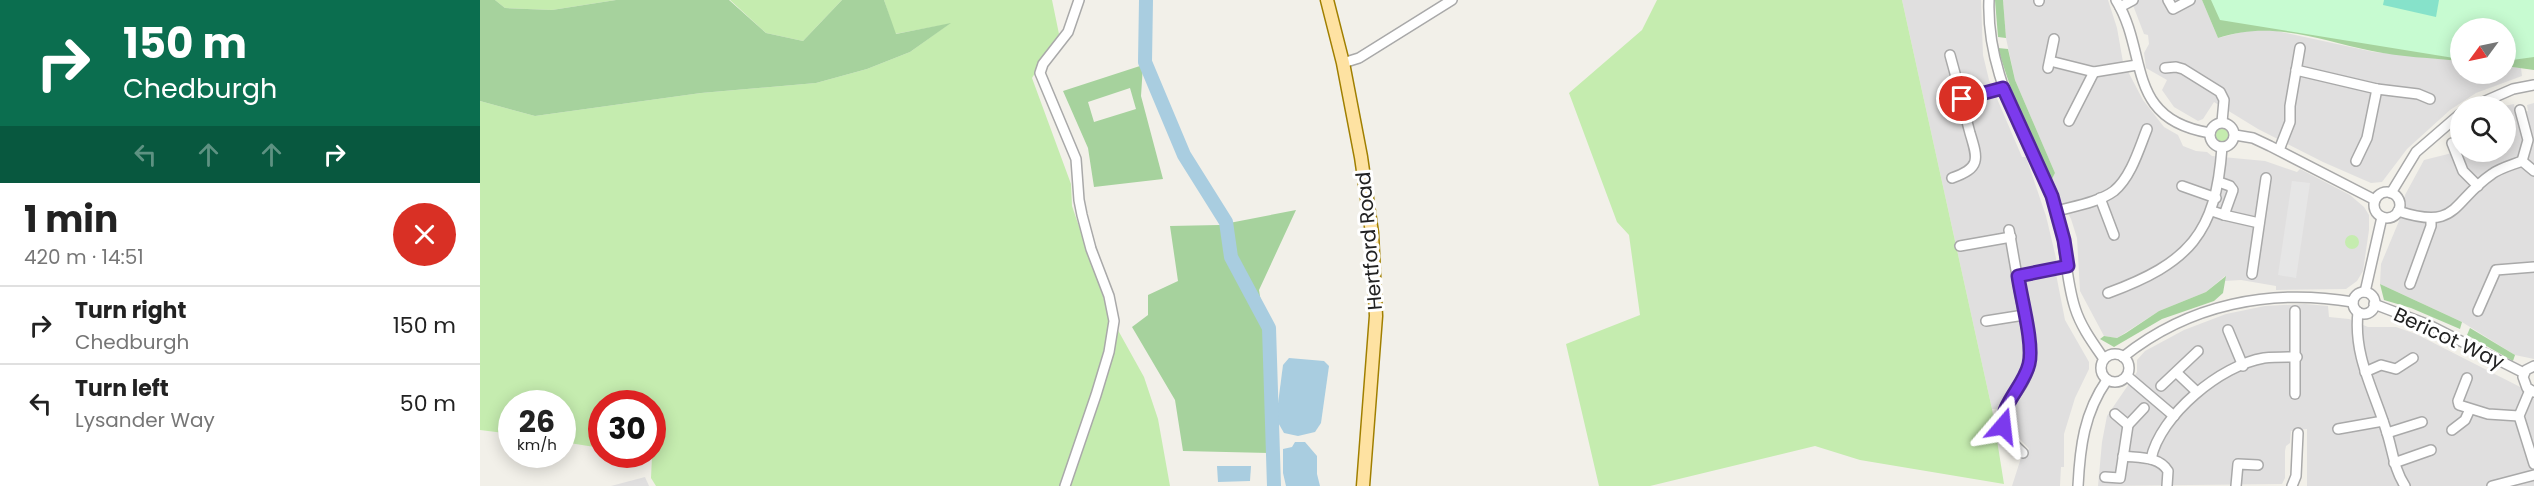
<!DOCTYPE html>
<meta charset="utf-8">
<style>
body{margin:0;font-family:Poppins,sans-serif;background:#f6f6f6;color:#222;height:100vh;display:flex;flex-direction:column;font-size:22px;white-space:nowrap}
*{box-sizing:border-box;margin:0}
p{font-size:20px;color:#767676}
.icon{flex:none;width:33px;height:33px;fill:none;stroke:currentColor;stroke-width:2;stroke-linecap:round;stroke-linejoin:round}
.map{position:relative;flex:1;overflow:hidden}
.panel{display:flex;flex-direction:column;background:#fff;width:480px}
.panel>*{flex:none}
.top-card{background:#0b6e4f;color:#fff;overflow:hidden}
.needle{width:39px;rotate:237deg}
.fabs{position:absolute;left:1970px;top:18px;display:grid;gap:12px}
.fabs a{display:grid;place-items:center;width:66px;height:66px;border-radius:50%;background:#fff;box-shadow:0 3px 15px #0003;font-size:30px}
.speed{position:absolute;left:18px;top:390px;display:flex;gap:12px;font-size:30px;font-weight:700;text-align:center}
.speed>*{display:grid;place-content:center;width:78px;height:78px;border-radius:50%;background:#fff;box-shadow:0 3px 15px #0003;line-height:1}
.speed small{font-size:15px;font-weight:400}
.speed .limit{border:9px solid #d22;background:#fff;color:#111}
.pin{position:absolute;display:grid;place-items:center;width:51px;height:51px;color:#fff;margin:-26px;border:3px solid #fff;border-radius:50%;box-shadow:0 2px 6px #0007}
.me{position:absolute;width:66px;margin:-33px;rotate:17deg;stroke-linejoin:round;filter:drop-shadow(0 0 4px #0008)}
.turn{display:flex;align-items:center;gap:21px;height:126px;padding:0 24px;font-size:27px}
.turn .icon{width:78px;height:78px;stroke-width:2.5}
.turn b{display:block;font-size:42px;line-height:51px}
.lanes{display:flex;align-items:center;height:57px;padding:0 24px;background:#0003;justify-content:center;gap:30px;direction:ltr}
.lanes .off{opacity:.35}
.round{display:grid;place-items:center;flex:none;width:63px;height:63px;border-radius:32px;background:#f6f6f6}
.summary{display:flex;align-items:center;justify-content:space-between;height:102px;padding:0 24px}
h1{font-size:36px;font-weight:700;line-height:45px}
ul{padding:0;list-style:none}
li{display:flex;align-items:center;gap:18px;height:78px;padding:0 24px;border-top:2px solid #e0e0e0}
li div{flex:1}
li b{display:block;font-size:22px}
li em{font-style:normal}
main{display:flex;flex:1;min-height:0}
.map>svg:first-child{display:block}
.residential{fill:#e0dfdf}
.grass{fill:#c5ecaf}
.forest{fill:#a6d29d;fill-rule:evenodd}
.park{fill:#c7fbd1}
.pitch{fill:#86e2ca}
.parking{fill:#e6e6e6}
.water{fill:#a9cde0}
.lines{fill:none;stroke-linecap:round;stroke-linejoin:round}
.river{stroke:#a9cde0;stroke-width:14}
.minor-casing{stroke:#a9a9a9;stroke-width:12}
.major-casing{stroke:#a07f00;stroke-width:15}
.minor{stroke:#fff;stroke-width:9}
.major{stroke:#fee2a2;stroke-width:12}
.route-casing{stroke:#51269a;stroke-width:15}
.route{stroke:#7c3aed;stroke-width:10}
.labels{text-anchor:middle;dominant-baseline:central;stroke-width:6;stroke-linejoin:round;paint-order:stroke}
.street-label{font-size:20px;fill:#222;stroke:#fff}
</style>
<main>
<section class="panel">
<div class="top-card">
<div class="turn"><svg class="icon" aria-label="right" viewBox="0 0 24 24"><path d="M7 20v-9h11M14 6l5 5-5 5"/></svg><div><b>150 m</b>Chedburgh</div></div>
<div class="lanes"><svg class="icon off" aria-label="left" viewBox="0 0 24 24"><path d="M17 20v-9H6M10 6l-5 5 5 5"/></svg><svg class="icon off" aria-label="ahead" viewBox="0 0 24 24"><path d="M12 20V5M6 11l6-6 6 6"/></svg><svg class="icon off" aria-label="ahead" viewBox="0 0 24 24"><path d="M12 20V5M6 11l6-6 6 6"/></svg><svg class="icon" aria-label="right" viewBox="0 0 24 24"><path d="M7 20v-9h11M14 6l5 5-5 5"/></svg></div>
</div>
<div class="summary"><div><h1>1 min</h1><p>420 m · 14:51</p></div><a class="round" style="background:#d93025;color:#fff"><svg class="icon" aria-label="close" viewBox="0 0 24 24"><path d="M6 6l12 12M18 6L6 18"/></svg></a></div>
<ul>
<li><svg class="icon" aria-label="right" viewBox="0 0 24 24"><path d="M7 20v-9h11M14 6l5 5-5 5"/></svg><div><b>Turn right</b><p>Chedburgh</p></div><em>150 m</em></li>
<li><svg class="icon" aria-label="left" viewBox="0 0 24 24"><path d="M17 20v-9H6M10 6l-5 5 5 5"/></svg><div><b>Turn left</b><p>Lysander Way</p></div><em>50 m</em></li>
</ul>
</section>
<div class="map">
<svg width="2054" height="486" viewBox="0 0 2054 486">
<rect width="100%" height="100%" fill="#f2f0e9"/>
<!-- residential -->
<g class="residential">
<path d="M 1422,0 L 1501,0 L 1503,55 L 1509,80 L 1542,157 L 1546,157 L 1566,216 L 1576,258 L 1576,274 L 1585,320 L 1609,362 L 1609,369 L 1595,398 L 1584,434 L 1584,467 L 1581,467 L 1580,486 L 1532,486 L 1541,458 L 1549,449 L 1531,429 L 1529,418 L 1533,408 L 1512,409 Z"/>
<path d="M 1523,0 L 1628,0 L 1637,28 L 1643,62 L 1663,100 L 1684,127 L 1698,135 L 1703,146 L 1716,151 L 1727,152 L 1732,156 L 1785,161 L 1817,172 L 1820,169 L 1870,195 L 1884,207 L 1889,215 L 1889,230 L 1883,271 L 1877,281 L 1866,289 L 1796,290 L 1796,286 L 1761,280 L 1745,281 L 1745,276 L 1726,292 L 1679,311 L 1637,338 L 1624,336 L 1600,291 L 1597,238 L 1591,219 L 1571,181 L 1575,173 L 1535,80 L 1526,38 Z"/>
<path d="M 1651,0 L 1722,0 L 1738,38 L 1770,30 L 1792,30 L 1894,52 L 1980,61 L 1980,74 L 2025,74 L 2025,66 L 2041,68 L 2042,76 L 1996,93 L 1970,110 L 1927,149 L 1902,182 L 1891,183 L 1843,162 L 1778,129 L 1734,102 L 1723,119 L 1718,121 L 1694,107 L 1682,90 L 1687,80 L 1666,68 L 1664,53 L 1669,44 L 1668,35 L 1664,34 Z"/>
<path d="M 2054,103 L 2054,359 L 2035,355 L 1982,322 L 1900,284 L 1901,264 L 1919,221 L 1925,195 L 1944,160 L 1980,151 L 2025,152 L 2024,106 L 2034,104 L 2036,114 L 2048,111 L 2047,105 Z"/>
<path d="M 1825,304 L 1848,306 L 1849,317 L 1869,319 L 1888,327 L 1916,327 L 1936,334 L 2054,394 L 2054,486 L 1827,486 L 1827,429 L 1811,431 L 1810,443 L 1806,446 L 1805,451 L 1805,478 L 1802,484 L 1618,486 L 1622,442 L 1627,416 L 1657,372 L 1657,360 L 1665,351 L 1704,330 L 1746,314 L 1785,306 Z"/>
<path d="M 165,477 L 169,486 L 131,486 Z"/>
</g>
<!-- grass -->
<g class="grass">
<path d="M 15,0 L 136,0 L 72,10 L 25,8 Z"/>
<path d="M 250,0 L 362,0 L 323,41 L 286,33 Z"/>
<path d="M 404,0 L 572,0 L 579,34 L 552,78 L 591,184 L 592,206 L 629,314 L 664,377 L 678,419 L 690,486 L 176,486 L 171,478 L 172,456 L 161,455 L 172,454 L 172,404 L 122,404 L 121,448 L 83,442 L 82,404 L 32,404 L 31,434 L 0,430 L 0,101 L 55,116 L 221,93 L 336,83 L 387,69 L 430,52 L 469,24 L 415,34 Z"/>
<path d="M 1177,0 L 1422,0 L 1512,409 L 1524,484 L 1380,460 L 1335,446 L 1170,486 L 1119,486 L 1086,344 L 1160,315 L 1149,235 L 1137,222 L 1089,93 L 1162,30 Z"/>
<circle cx="1742" cy="135" r="7"/>
<circle cx="1872" cy="242" r="7"/>
</g>
<!-- forest -->
<g class="forest">
<path d="M 0,0 L 15,0 L 25,8 L 72,10 L 136,0 L 249,0 L 286,33 L 323,41 L 362,0 L 404,0 L 416,34 L 471,23 L 430,52 L 387,69 L 336,83 L 221,93 L 55,116 L 0,101 Z"/>
<path d="M 1515,0 L 1523,0 L 1526,38 L 1518,37 Z"/>
<path d="M 1722,0 L 1779,0 L 1980,33 L 1980,61 C 1951,58 1921,57 1892,51 C 1838,40 1793,20 1738,38 Z"/>
<path d="M 2054,34 L 2054,70 L 2025,66 L 2025,38 Z"/>
<path d="M 1518,48 L 1528,49 L 1535,80 L 1575,173 L 1571,181 C 1550,137 1531,94 1518,48 Z"/>
<path d="M 663,65 L 661,96 L 683,179 L 614,187 L 608,148 L 583,91 ZM 650,88 L 656,109 L 614,122 L 608,102 Z"/>
<path d="M 816,210 L 779,290 L 788,346 L 789,453 L 703,451 L 695,400 L 652,327 L 668,315 L 668,295 L 698,281 L 690,226 L 739,225 Z"/>
<path d="M 1746,276 L 1743,293 L 1734,301 L 1682,319 L 1634,347 L 1620,339 L 1624,336 L 1637,338 L 1646,333 L 1679,311 L 1726,292 Z"/>
<path d="M 1900,284 L 1982,322 L 1980,329 L 1931,308 L 1904,300 Z"/>
<path d="M 1990,328 L 2035,355 L 2033,361 L 1987,335 Z"/>
</g>
<!-- park -->
<path class="park" d="M 1731,0 L 2054,0 L 2054,57 L 2025,61 L 2025,28 L 1980,28 L 1980,59 L 1740,20 Z"/>
<!-- pitch -->
<path class="pitch" d="M 1904,0 L 1959,0 L 1956,17 L 1903,5 Z"/>
<!-- parking -->
<path class="parking" d="M 1812,181 L 1830,183 L 1816,278 L 1798,275 Z"/>
<!-- water -->
<g class="water">
<path d="M 809,358 L 844,361 L 849,366 L 841,423 L 835,432 L 818,436 L 804,433 L 796,419 L 803,365 Z"/>
<path d="M 815,442 L 825,442 L 837,456 L 837,474 L 840,486 L 806,486 L 803,473 L 803,449 L 812,447 Z"/>
<path d="M 737,466 L 771,466 L 770,481 L 738,482 Z"/>
</g>
<g class="lines">
<!-- river -->
<path class="river" d="M 666,0 L 665,62 L 704,155 L 746,222 L 751,257 L 789,328 L 794,486"/>
<!-- minor casing -->
<g class="minor-casing">
<g id="minor">
<path d="M 1509,0 C 1507,52 1526,99 1548,145 C 1558,167 1570,189 1577,213 C 1586,243 1585,277 1595,308 C 1601,327 1613,343 1624,359"/>
<path d="M 1636,0 C 1669,53 1644,119 1730,133"/>
<path d="M 1688,0 L 1693,9 L 1710,0"/>
<path d="M 1559,1 L 1559,0"/>
<path d="M 1640,7 L 1653,0"/>
<path d="M 1470,55 L 1482,99"/>
<path d="M 1570,61 L 1614,72 L 1657,65"/>
<path d="M 863,63 L 879,58 L 972,0"/>
<path d="M 1568,68 L 1574,39"/>
<path d="M 1685,68 L 1696,67 L 1703,69 L 1740,92 L 1744,100 L 1742,122"/>
<path d="M 1816,70 L 1897,89 L 1938,94 L 1950,99"/>
<path d="M 1994,106 L 2033,89 L 2054,85"/>
<path d="M 1589,121 L 1614,72"/>
<circle cx="1742" cy="135" r="12"/>
<path d="M 1755,135 L 1773,138 L 1790,146 L 1895,200"/>
<path d="M 1972,143 L 1983,171 L 1998,186"/>
<path d="M 1799,150 L 1810,122 L 1810,106 L 1820,48"/>
<path d="M 1876,161 L 1887,138 L 1897,89"/>
<path d="M 2042,161 L 2054,171"/>
<path d="M 1472,178 C 1501,168 1498,159 1490,133 C 1487,122 1484,111 1482,99 L 1523,88"/>
<path d="M 1702,186 L 1736,198"/>
<circle cx="1907" cy="205" r="13"/>
<path d="M 1911,193 L 1936,152 L 1980,114"/>
<path d="M 1620,198 L 1634,235"/>
<path d="M 1577,211 C 1595,206 1619,202 1634,191 C 1651,177 1659,149 1667,129"/>
<path d="M 1732,211 L 1744,215 L 1753,190 L 1750,186 L 1739,182"/>
<path d="M 1918,211 C 1979,231 1971,202 2012,174 C 2020,168 2032,165 2042,161 L 2048,140 L 2040,110"/>
<path d="M 1744,215 L 1779,223"/>
<path d="M 1529,230 C 1534,259 1539,287 1544,316 C 1547,330 1552,348 1550,362 C 1544,404 1495,411 1543,453"/>
<path d="M 1480,246 L 1531,237"/>
<path d="M 1772,274 L 1786,178"/>
<path d="M 1538,276 L 1588,266"/>
<path d="M 1930,284 L 1951,226 L 1951,219"/>
<path d="M 1885,292 L 1902,217"/>
<circle cx="1884" cy="303" r="11"/>
<path d="M 1628,293 C 1709,263 1736,234 1742,147"/>
<path d="M 1894,304 L 1949,325 L 2044,373"/>
<path d="M 1998,311 L 2016,270 L 2054,267"/>
<path d="M 1878,312 C 1873,357 1895,392 1907,433 C 1913,452 1914,469 1925,486"/>
<path d="M 1506,321 L 1544,315"/>
<path d="M 1748,330 L 1763,366"/>
<circle cx="1635" cy="368" r="14"/>
<path d="M 1643,357 C 1709,304 1791,288 1873,302"/>
<path d="M 2054,366 L 2046,370 L 2043,377 L 2047,388 L 2054,392"/>
<path d="M 1885,372 L 1901,365 L 1916,369 L 1933,358"/>
<path d="M 1697,373 L 1717,392"/>
<path d="M 1647,376 L 1694,416"/>
<path d="M 1987,378 L 1978,401 L 1979,405 L 2008,414 L 2039,416"/>
<path d="M 1681,386 L 1718,351"/>
<path d="M 2050,390 L 2039,416 L 2054,464"/>
<path d="M 1815,394 L 1815,311"/>
<path d="M 1635,414 L 1648,425"/>
<path d="M 1858,429 L 1903,421"/>
<path d="M 1972,430 L 1985,420 L 1990,409"/>
<path d="M 1907,433 L 1942,422"/>
<path d="M 1643,456 C 1659,458 1679,456 1688,471 L 1687,486"/>
<path d="M 1671,459 C 1680,415 1741,365 1784,358 C 1795,357 1806,357 1817,357"/>
<path d="M 1914,463 L 1951,450"/>
<path d="M 1625,477 L 1640,478 L 1648,425 L 1664,408"/>
<path d="M 585,486 L 616,395 L 629,352 L 634,321 L 629,296 L 611,249 L 602,215 L 599,200 L 596,159 L 560,73 L 563,64 L 588,32 L 599,0"/>
<path d="M 1598,486 C 1600,447 1604,413 1627,380"/>
<path d="M 1756,486 L 1758,464 L 1778,465"/>
<path d="M 1812,486 L 1816,476 L 1818,433"/>
<path d="M 2012,486 L 2054,475"/>
</g>
</g>
<!-- major casing -->
<g class="major-casing">
<path id="major" d="M 847,0 L 863,63 L 881,157 L 892,233 L 896,316 L 883,486"/>
</g>
<!-- minor -->
<use href="#minor" class="minor"/>
<!-- major -->
<use href="#major" class="major"/>
</g>
<g class="lines">
<!-- route casing -->
<g class="route-casing">
<path id="route" d="M 1482,99 L 1523,88 L 1572,196 L 1584,240 L 1588,266 L 1538,276 C 1541,298 1554,344 1549,364 C 1544,386 1520,405 1523,426"/>
</g>
<!-- route -->
<use href="#route" class="route"/>
</g>
<g class="labels">
<!-- street labels -->
<g class="street-label">
<text transform="translate(889 241) rotate(-95)">Hertford Road</text>
<text transform="translate(1969 338) rotate(25)">Bericot Way</text>
</g>
</g>
</svg>
<div class="fabs">
<a><svg class="needle" viewBox="-14 -14 28 28"><path d="M0-13l5 13h-10z" fill="#e53935"/><path d="M0 13l5-13h-10z" fill="#767676"/></svg></a>
<a><svg class="icon" aria-label="search" viewBox="0 0 24 24"><circle cx="10" cy="10" r="6"/><path d="M15 15l6 6"/></svg></a>
</div>
<div class="speed"><div>26<small>km/h</small></div><div class="limit">30</div></div>
<div class="pin" style="left:1482px;top:99px;background:#d93025"><svg class="icon" aria-label="arrive" viewBox="0 0 24 24"><path d="M6 21V4h12l-3 4 3 4H6"/></svg></div>
<svg class="me" style="left:1523px;top:426px" viewBox="-20 -20 40 40"><path d="M0-17L14 15 0 8-14 15z" fill="#7c3aed" stroke="#fff" stroke-width="4"/></svg>
</div>
</main>
